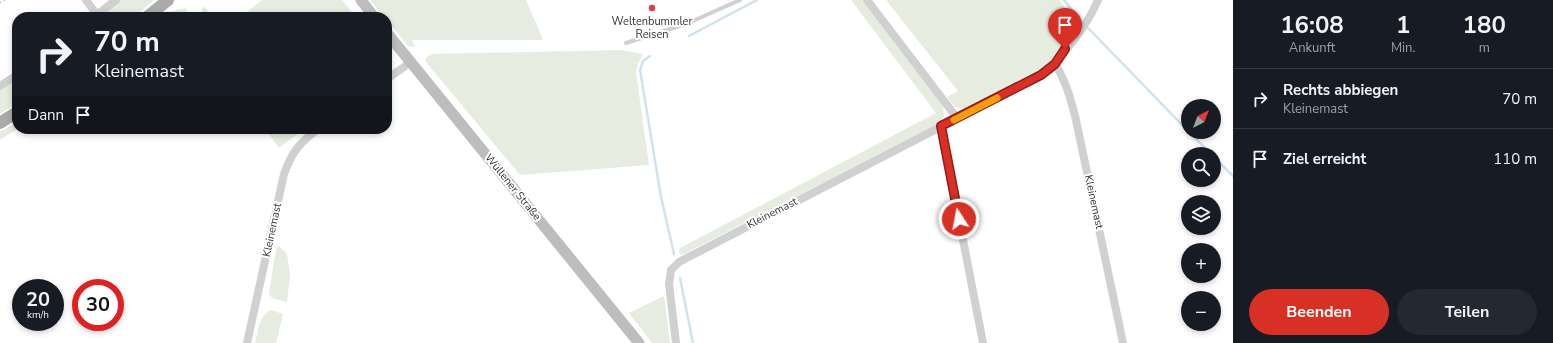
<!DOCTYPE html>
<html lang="de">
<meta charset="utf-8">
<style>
body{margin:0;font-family:"Nunito Sans",sans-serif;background:#242831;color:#f1f3f6;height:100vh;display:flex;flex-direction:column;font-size:15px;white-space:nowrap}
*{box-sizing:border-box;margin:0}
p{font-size:13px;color:#9ea1a6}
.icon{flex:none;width:22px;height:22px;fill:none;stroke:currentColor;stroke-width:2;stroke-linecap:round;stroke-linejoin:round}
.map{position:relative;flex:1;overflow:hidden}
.side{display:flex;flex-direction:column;background:#171b24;width:320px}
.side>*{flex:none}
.hud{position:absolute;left:12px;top:12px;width:380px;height:122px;border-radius:16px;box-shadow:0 2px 6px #0003;background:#171b24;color:#f1f3f6;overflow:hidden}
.needle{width:26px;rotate:42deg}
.controls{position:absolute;left:1181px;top:99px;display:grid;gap:8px}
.controls a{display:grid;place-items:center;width:40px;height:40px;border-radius:50%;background:#171b24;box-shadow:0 2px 6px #0003;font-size:20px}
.speed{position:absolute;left:12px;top:279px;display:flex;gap:8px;font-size:20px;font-weight:700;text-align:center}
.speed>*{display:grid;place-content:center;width:52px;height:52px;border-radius:50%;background:#171b24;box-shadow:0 2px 6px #0003;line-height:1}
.speed small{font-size:10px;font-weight:400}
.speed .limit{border:6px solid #d22;background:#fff;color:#111}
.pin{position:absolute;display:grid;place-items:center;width:34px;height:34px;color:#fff;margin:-41px -17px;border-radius:50% 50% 50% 0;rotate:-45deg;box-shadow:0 0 4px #0007}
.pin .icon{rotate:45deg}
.me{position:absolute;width:44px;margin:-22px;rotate:349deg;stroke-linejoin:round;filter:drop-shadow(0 0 3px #0008)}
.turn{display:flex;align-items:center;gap:14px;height:84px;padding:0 16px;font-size:18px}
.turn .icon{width:52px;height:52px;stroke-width:2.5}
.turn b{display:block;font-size:28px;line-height:34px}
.then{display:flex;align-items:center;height:38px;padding:0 16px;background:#0003;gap:8px;font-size:15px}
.eta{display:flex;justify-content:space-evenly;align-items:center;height:68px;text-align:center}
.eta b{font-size:24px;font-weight:700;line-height:28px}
.button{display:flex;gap:8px;margin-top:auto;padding:8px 16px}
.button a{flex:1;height:46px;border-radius:24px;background:#d93025;color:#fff;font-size:16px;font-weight:700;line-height:46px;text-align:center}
.button a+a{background:#242831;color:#f1f3f6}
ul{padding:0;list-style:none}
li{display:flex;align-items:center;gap:12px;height:60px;padding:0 16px;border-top:1px solid #363941}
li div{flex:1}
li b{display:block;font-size:15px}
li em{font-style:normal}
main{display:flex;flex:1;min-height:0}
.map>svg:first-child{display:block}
.green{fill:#e6ecdf}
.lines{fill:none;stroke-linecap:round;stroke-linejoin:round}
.stream{stroke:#cfe2ee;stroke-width:2.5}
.path{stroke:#cdcdcd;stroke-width:1.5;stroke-dasharray:2 2;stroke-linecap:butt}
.service{stroke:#d0d0d0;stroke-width:4}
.minor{stroke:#d0d0d0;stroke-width:8}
.secondary{stroke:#bdbdbd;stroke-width:11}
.primary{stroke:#ababab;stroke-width:12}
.route-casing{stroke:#8d1f18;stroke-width:10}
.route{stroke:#d93025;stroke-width:7}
.slow{stroke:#f59e0b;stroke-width:7}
.poi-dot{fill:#e63946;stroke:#fff;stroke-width:1.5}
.labels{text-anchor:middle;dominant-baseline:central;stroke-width:4;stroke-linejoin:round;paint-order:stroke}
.poi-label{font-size:11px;fill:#333;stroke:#fff}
.street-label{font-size:11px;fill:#333;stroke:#fff}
</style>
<main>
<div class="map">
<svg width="1233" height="343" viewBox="0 0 1233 343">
<rect width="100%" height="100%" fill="#fff"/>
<!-- green -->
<g class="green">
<path d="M 120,0 L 154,0 L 134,17 L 100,17 Z"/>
<path d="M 262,0 L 342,0 L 356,17 L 240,17 Z"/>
<path d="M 370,0 L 526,0 L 543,40 L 412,40 L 415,47 L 408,46 L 387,20 L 387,17 L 384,17 Z"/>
<path d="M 851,0 L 862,0 L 943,106 L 944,116 L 940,123 L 682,255 L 679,252 L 680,248 L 936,113 Z"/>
<path d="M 886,0 L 1059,0 L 1078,26 L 1060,51 L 1042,70 L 966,109 L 955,107 L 947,97 L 958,91 Z"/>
<path d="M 202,7 L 206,8 L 208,11 L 205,14 L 207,17 L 177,17 L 174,13 L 169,17 L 161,17 L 169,12 L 186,8 L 187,15 L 202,13 Z"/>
<path d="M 620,50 L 643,54 L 638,63 L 636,72 L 649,165 L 520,175 L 426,62 L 426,57 L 433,54 Z"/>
<path d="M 17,78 L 17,103 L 0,114 L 0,89 Z"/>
<path d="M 17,122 L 17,129 L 0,140 L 0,132 Z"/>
<path d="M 265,129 L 304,129 L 279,148 Z"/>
<path d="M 279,246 L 287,254 L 290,275 L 287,302 L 272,298 L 269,294 L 276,249 Z"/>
<path d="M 664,296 L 670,343 L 652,343 L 629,313 Z"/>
<path d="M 271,310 L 283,314 L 276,343 L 255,343 C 258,333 259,314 271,310 Z"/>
</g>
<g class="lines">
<!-- stream -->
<g class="stream">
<path d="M 1064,0 L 1080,20"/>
<path d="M 1088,28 L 1188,131"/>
<path d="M 689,36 L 757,0"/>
<path d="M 650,56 L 643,61 L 640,70 L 661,197 L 674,254"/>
<path d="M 1189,132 L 1211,154"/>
<path d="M 1214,157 L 1233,176"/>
<path d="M 680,278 L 693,343"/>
</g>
<!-- path -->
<path class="path" d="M 0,3 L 5,0"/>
<!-- service -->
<path class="service" d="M 626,43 L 686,24 L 740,0"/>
<!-- minor -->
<g class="minor">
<path d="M 86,0 L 97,15"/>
<path d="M 867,0 L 957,118"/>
<path d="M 94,17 L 116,0"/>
<path d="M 1055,64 C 1066,81 1071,100 1076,120 L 1123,343"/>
<path d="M 387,79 L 411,62"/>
<path d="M 0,86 L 17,75"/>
<path d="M 941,126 L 983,343"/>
<path d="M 247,343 L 284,174 C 292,152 299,143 318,129"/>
<path d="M 676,343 L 669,284 L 671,270 L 679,262 L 1041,75 C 1062,59 1088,24 1098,0"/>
</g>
<!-- secondary -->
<g class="secondary">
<path d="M 361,0 L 374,17"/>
<path d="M 387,33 L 639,343"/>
</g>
<!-- primary -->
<g class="primary">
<path d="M 147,17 L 168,0"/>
<path d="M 0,123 L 17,112"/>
</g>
</g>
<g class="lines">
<!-- route casing -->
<g class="route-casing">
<path id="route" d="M 959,219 L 941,126 L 1041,75 L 1055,64 L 1065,49"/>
</g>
<!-- route -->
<use href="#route" class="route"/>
<!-- slow -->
<path class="slow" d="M 954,120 L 997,98"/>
</g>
<!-- markers -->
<circle class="poi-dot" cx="652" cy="8" r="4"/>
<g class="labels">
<!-- poi labels -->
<g class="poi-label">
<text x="652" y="21">Weltenbummler<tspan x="652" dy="13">Reisen</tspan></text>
</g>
<!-- street labels -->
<g class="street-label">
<text transform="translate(513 187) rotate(51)">Wüllener Straße</text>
<text transform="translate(1094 202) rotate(78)">Kleinemast</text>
<text transform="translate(772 213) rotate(-27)">Kleinemast</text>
<text transform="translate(272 230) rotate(-78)">Kleinemast</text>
</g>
</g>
</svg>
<div class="controls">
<a><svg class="needle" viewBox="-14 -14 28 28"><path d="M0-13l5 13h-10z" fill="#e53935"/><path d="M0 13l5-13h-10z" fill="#9ea1a6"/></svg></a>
<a><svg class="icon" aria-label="search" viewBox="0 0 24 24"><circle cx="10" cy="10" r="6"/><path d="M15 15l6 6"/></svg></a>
<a><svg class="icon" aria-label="layers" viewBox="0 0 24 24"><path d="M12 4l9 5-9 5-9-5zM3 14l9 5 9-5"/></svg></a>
<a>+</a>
<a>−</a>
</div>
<div class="speed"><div>20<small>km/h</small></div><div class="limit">30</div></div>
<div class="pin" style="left:1065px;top:49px;background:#d93025"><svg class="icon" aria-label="arrive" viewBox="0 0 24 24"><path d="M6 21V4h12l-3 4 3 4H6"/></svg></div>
<svg class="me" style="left:959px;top:219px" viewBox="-20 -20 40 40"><circle r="17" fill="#d93025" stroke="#fff" stroke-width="3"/><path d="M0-11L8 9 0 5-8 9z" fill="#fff"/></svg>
<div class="hud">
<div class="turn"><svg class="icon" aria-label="right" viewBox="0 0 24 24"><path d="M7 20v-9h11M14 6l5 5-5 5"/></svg><div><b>70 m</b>Kleinemast</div></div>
<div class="then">Dann<svg class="icon" aria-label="arrive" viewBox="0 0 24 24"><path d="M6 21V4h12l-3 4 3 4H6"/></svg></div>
</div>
</div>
<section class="side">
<div class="eta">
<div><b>16:08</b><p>Ankunft</p></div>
<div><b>1</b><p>Min.</p></div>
<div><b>180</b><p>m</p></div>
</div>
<ul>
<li><svg class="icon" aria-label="right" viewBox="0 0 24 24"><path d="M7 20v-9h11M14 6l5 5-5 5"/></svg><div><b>Rechts abbiegen</b><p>Kleinemast</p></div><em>70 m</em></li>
<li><svg class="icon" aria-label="arrive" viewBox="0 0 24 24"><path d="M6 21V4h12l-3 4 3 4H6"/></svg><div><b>Ziel erreicht</b></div><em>110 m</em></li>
</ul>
<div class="button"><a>Beenden</a><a>Teilen</a></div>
</section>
</main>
